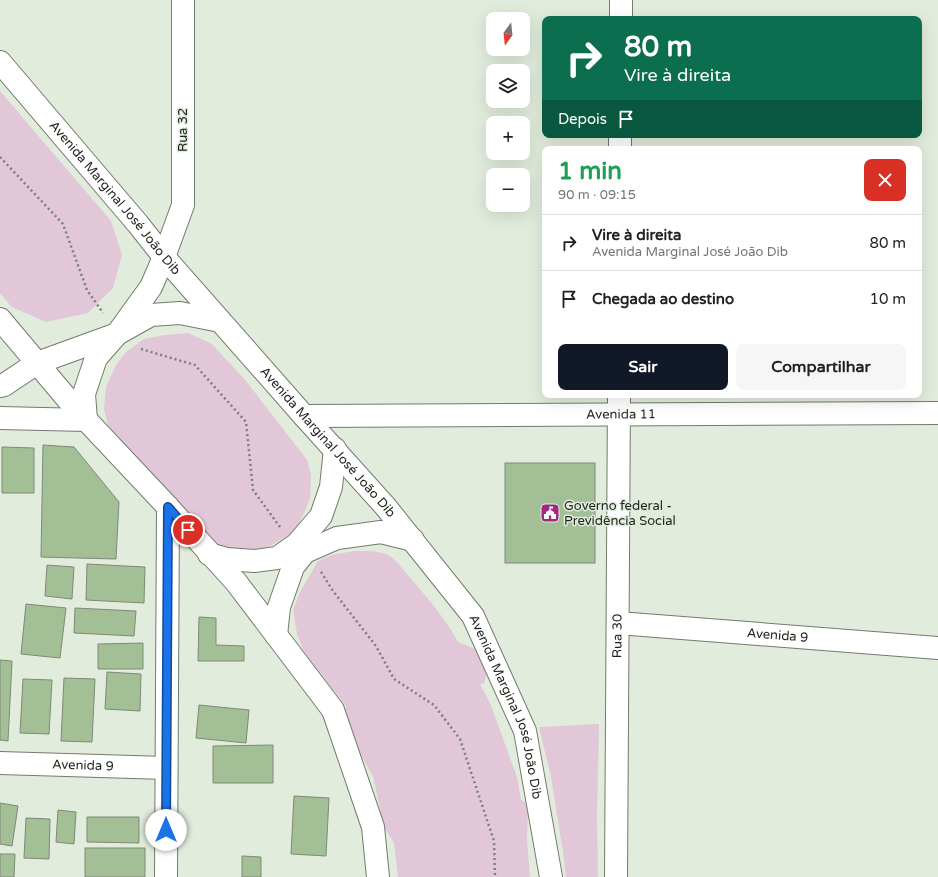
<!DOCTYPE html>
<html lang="pt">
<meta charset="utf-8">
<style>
body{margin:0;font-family:"Varela Round",sans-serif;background:#f6f6f6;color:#202124;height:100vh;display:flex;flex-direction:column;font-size:15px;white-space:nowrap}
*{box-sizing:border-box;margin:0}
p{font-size:13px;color:#757577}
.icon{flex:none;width:22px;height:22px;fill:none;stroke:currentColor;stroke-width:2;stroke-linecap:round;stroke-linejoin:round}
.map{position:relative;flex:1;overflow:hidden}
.sheet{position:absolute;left:542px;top:146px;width:380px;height:252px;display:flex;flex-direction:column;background:#fff;border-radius:8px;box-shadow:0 4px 16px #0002}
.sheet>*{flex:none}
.banner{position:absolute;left:542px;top:16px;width:380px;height:122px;border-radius:8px;box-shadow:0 4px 16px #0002;background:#0b6e4f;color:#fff;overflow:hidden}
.needle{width:26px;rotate:195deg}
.tools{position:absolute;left:486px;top:12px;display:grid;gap:8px}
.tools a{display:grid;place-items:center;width:44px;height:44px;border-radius:8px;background:#fff;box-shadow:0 4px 16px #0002;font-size:20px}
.pin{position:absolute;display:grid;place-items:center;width:34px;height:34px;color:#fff;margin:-17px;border:2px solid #fff;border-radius:50%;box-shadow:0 1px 4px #0007}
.me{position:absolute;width:44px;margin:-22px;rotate:0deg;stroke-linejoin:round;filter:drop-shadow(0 0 3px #0008)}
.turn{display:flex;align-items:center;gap:14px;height:84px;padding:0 16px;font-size:18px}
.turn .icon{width:52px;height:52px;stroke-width:2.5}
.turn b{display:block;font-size:28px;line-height:34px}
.then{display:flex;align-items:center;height:38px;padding:0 16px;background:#0003;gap:8px;font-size:15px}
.round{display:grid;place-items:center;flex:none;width:42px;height:42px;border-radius:8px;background:#f6f6f6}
.head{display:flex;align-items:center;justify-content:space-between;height:68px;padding:0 16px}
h1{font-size:24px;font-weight:700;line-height:30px;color:#1e9e55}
.primary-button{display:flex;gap:8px;margin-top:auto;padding:8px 16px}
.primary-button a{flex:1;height:46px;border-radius:8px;background:#111827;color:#fff;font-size:16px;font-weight:700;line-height:46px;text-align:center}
.primary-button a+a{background:#f6f6f6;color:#202124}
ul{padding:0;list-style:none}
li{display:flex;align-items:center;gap:12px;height:56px;padding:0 16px;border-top:1px solid #e0e0e0}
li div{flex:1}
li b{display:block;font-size:15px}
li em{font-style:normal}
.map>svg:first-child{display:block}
.green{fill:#e2c7d8}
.building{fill:#a3bf96;stroke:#7f897a}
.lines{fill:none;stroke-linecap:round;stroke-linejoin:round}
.minor-casing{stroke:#727b6d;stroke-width:24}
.major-casing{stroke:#727b6d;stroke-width:24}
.path{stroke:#798075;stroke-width:2.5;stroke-dasharray:2 3;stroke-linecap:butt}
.minor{stroke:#fff;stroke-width:22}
.major{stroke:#fff;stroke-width:22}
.route-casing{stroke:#114b97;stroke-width:10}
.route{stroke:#1a73e8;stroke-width:7}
.labels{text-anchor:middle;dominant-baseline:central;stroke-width:3;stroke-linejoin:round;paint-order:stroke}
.street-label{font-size:13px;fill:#1f231d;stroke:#e1ecdc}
.poi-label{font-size:13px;fill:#1f231d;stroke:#e1ecdc;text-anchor:start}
</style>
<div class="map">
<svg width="938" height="877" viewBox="0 0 938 877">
<rect width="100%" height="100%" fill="#e1ecdc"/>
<!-- green -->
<g class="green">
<path d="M 0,91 L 111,221 L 122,255 L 113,288 L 88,313 L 46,322 L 12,307 L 0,293 Z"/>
<path d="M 188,333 L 212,344 L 246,381 L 307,460 L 311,475 L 310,499 L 299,524 L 289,535 L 272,545 L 257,551 L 241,552 L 224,548 L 216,545 L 108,425 L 104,409 L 106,387 L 116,365 L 126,352 L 144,339 L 165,335 Z"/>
<path d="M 354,551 C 365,551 378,550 388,555 C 396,559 402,569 408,575 C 426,596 445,618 458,642 L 480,651 L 488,668 L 484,684 L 480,684 L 490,703 L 517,777 L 521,800 L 524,801 L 528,809 L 527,839 L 530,877 L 398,877 L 394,843 L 384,827 L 373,776 L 342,723 L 346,706 L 304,652 L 297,634 L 293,610 L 300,592 L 318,561 L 332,555 Z"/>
<path d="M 599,724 L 597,816 L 598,877 L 566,877 L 563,852 L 551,777 L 539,727 Z"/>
</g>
<!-- building -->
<g class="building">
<path d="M 43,445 L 74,447 L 119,502 L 116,559 L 41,557 Z"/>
<path d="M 2,447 L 34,448 L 34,493 L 2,493 Z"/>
<rect x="505" y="463" width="90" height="100"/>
<path d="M 87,564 L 145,567 L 144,603 L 86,600 Z"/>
<path d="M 47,565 L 74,567 L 72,599 L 45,596 Z"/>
<path d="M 26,604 L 66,608 L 60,658 L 21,654 Z"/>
<path d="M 75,608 L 136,611 L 134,636 L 74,633 Z"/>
<path d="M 199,617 L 216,618 L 216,645 L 244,646 L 244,661 L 198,661 Z"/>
<path d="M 143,643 L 143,669 L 98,669 L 98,644 Z"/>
<path d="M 0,660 L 12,661 L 8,741 L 0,740 Z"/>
<path d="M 107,672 L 141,674 L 140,711 L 105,709 Z"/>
<path d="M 64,678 L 95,679 L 92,742 L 61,741 Z"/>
<path d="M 23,679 L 52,680 L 49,734 L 20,733 Z"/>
<path d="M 199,705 L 249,710 L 246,743 L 196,738 Z"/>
<path d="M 273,745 L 273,783 L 213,783 L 213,746 Z"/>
<path d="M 294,796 L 329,798 L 326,856 L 291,854 Z"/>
<path d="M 0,803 L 18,806 L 12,846 L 0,844 Z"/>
<path d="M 58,810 L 76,812 L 74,844 L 56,842 Z"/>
<path d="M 87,817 L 139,817 L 139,843 L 87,842 Z"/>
<path d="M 26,818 L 50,819 L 49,859 L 24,858 Z"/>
<rect x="85" y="848" width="60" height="29"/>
<path d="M 0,854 L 15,854 L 14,877 L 0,877 Z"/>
<path d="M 242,856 L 261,857 L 261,877 L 242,877 Z"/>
</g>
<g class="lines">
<!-- minor casing -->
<g class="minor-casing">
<g id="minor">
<path d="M 621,19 L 621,0"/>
<path d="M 620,149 L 620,135"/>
<path d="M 164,257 L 183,205 L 183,0"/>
<path d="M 0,386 L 4,385 L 37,363"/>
<path id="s1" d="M 304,416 L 938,413"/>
<path d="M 0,418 L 86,420"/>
<path id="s2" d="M 618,623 L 938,648"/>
<path id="s3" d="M 0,763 L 166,768"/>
<path d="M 166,877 L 168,507"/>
<path id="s4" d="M 616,877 L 619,395"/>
</g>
</g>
<!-- major casing -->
<g class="major-casing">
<g id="major">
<path id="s5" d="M 0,62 L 138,224 L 164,257 L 304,416 L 385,506 L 473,616 L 525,731 L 551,877"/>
<path d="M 0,319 L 75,408 L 168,507 L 236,582 L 333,710 L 373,827 L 378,877"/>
<path d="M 37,363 L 117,334 L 151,287 L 164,257"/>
<path d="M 86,420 L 84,394 L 96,358 L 117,334 L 151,315 L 180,313 L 220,321"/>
<path d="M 209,554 L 227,559 L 254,561 L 277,558 L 297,544 L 321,516 L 331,487 L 335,449"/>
<path d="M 276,635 L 279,607 L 293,567 L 305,552 L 337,538 L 381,532 L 413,540"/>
</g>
</g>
<!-- path -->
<g class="path">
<path d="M 0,157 L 63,224 L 87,290 L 103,313"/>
<path d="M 141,349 L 195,365 L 246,422 L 253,490 L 280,527"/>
<path d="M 321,572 L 333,591 L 376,646 L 394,679 L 434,705 L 460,739 L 494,841 L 495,877"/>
</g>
<!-- minor -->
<use href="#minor" class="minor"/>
<!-- major -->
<use href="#major" class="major"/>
</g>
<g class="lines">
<!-- route casing -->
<g class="route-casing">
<path id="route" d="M 166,830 L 168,507 L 188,530"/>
</g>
<!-- route -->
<use href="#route" class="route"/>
</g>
<!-- icons -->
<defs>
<g id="civic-square" transform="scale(1)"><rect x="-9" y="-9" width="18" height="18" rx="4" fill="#9f2983" stroke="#e1ecdc"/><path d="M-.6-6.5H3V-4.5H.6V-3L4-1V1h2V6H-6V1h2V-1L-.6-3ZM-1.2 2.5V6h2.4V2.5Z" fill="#fff"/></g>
</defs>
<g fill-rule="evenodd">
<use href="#civic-square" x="550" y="513"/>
</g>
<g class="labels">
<!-- street labels -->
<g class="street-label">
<text transform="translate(183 130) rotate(-90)">Rua 32</text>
<text stroke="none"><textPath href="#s5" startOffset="178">Avenida Marginal José João Dib</textPath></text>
<text stroke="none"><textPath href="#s1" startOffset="317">Avenida 11</textPath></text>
<text stroke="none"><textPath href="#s5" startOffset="502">Avenida Marginal José João Dib</textPath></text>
<text stroke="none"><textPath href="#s2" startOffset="160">Avenida 9</textPath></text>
<text stroke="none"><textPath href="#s4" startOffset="241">Rua 30</textPath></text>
<text stroke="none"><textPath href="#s5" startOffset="826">Avenida Marginal José João Dib</textPath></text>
<text stroke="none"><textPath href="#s3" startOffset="83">Avenida 9</textPath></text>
</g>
<!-- poi labels -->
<g class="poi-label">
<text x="564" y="506">Governo federal -<tspan x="564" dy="15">Previdência Social</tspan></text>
</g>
</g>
</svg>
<div class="tools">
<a><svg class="needle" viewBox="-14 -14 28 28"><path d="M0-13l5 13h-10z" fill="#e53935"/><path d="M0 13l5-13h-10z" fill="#757577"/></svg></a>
<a><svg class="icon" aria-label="layers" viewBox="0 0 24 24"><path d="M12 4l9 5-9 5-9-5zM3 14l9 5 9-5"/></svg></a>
<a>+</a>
<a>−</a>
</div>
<div class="pin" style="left:188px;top:530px;background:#d93025"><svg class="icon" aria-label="arrive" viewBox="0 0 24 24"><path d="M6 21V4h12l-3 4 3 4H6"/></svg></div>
<svg class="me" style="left:166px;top:830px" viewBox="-20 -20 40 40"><circle r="19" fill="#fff"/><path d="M0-13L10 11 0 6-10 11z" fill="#1a73e8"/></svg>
<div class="banner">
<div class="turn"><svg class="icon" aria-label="right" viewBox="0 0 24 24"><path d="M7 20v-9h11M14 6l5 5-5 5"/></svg><div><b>80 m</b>Vire à direita</div></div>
<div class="then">Depois<svg class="icon" aria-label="arrive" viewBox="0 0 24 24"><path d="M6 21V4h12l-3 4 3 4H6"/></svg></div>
</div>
<section class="sheet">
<div class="head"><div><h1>1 min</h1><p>90 m · 09:15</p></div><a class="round" style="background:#d93025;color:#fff"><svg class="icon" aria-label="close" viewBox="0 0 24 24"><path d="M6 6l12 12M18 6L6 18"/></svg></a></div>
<ul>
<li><svg class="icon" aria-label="right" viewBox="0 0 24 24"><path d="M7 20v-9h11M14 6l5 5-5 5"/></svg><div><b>Vire à direita</b><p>Avenida Marginal José João Dib</p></div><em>80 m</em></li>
<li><svg class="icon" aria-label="arrive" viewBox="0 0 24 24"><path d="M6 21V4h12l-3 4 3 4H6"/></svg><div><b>Chegada ao destino</b></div><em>10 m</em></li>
</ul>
<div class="primary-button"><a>Sair</a><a>Compartilhar</a></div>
</section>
</div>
